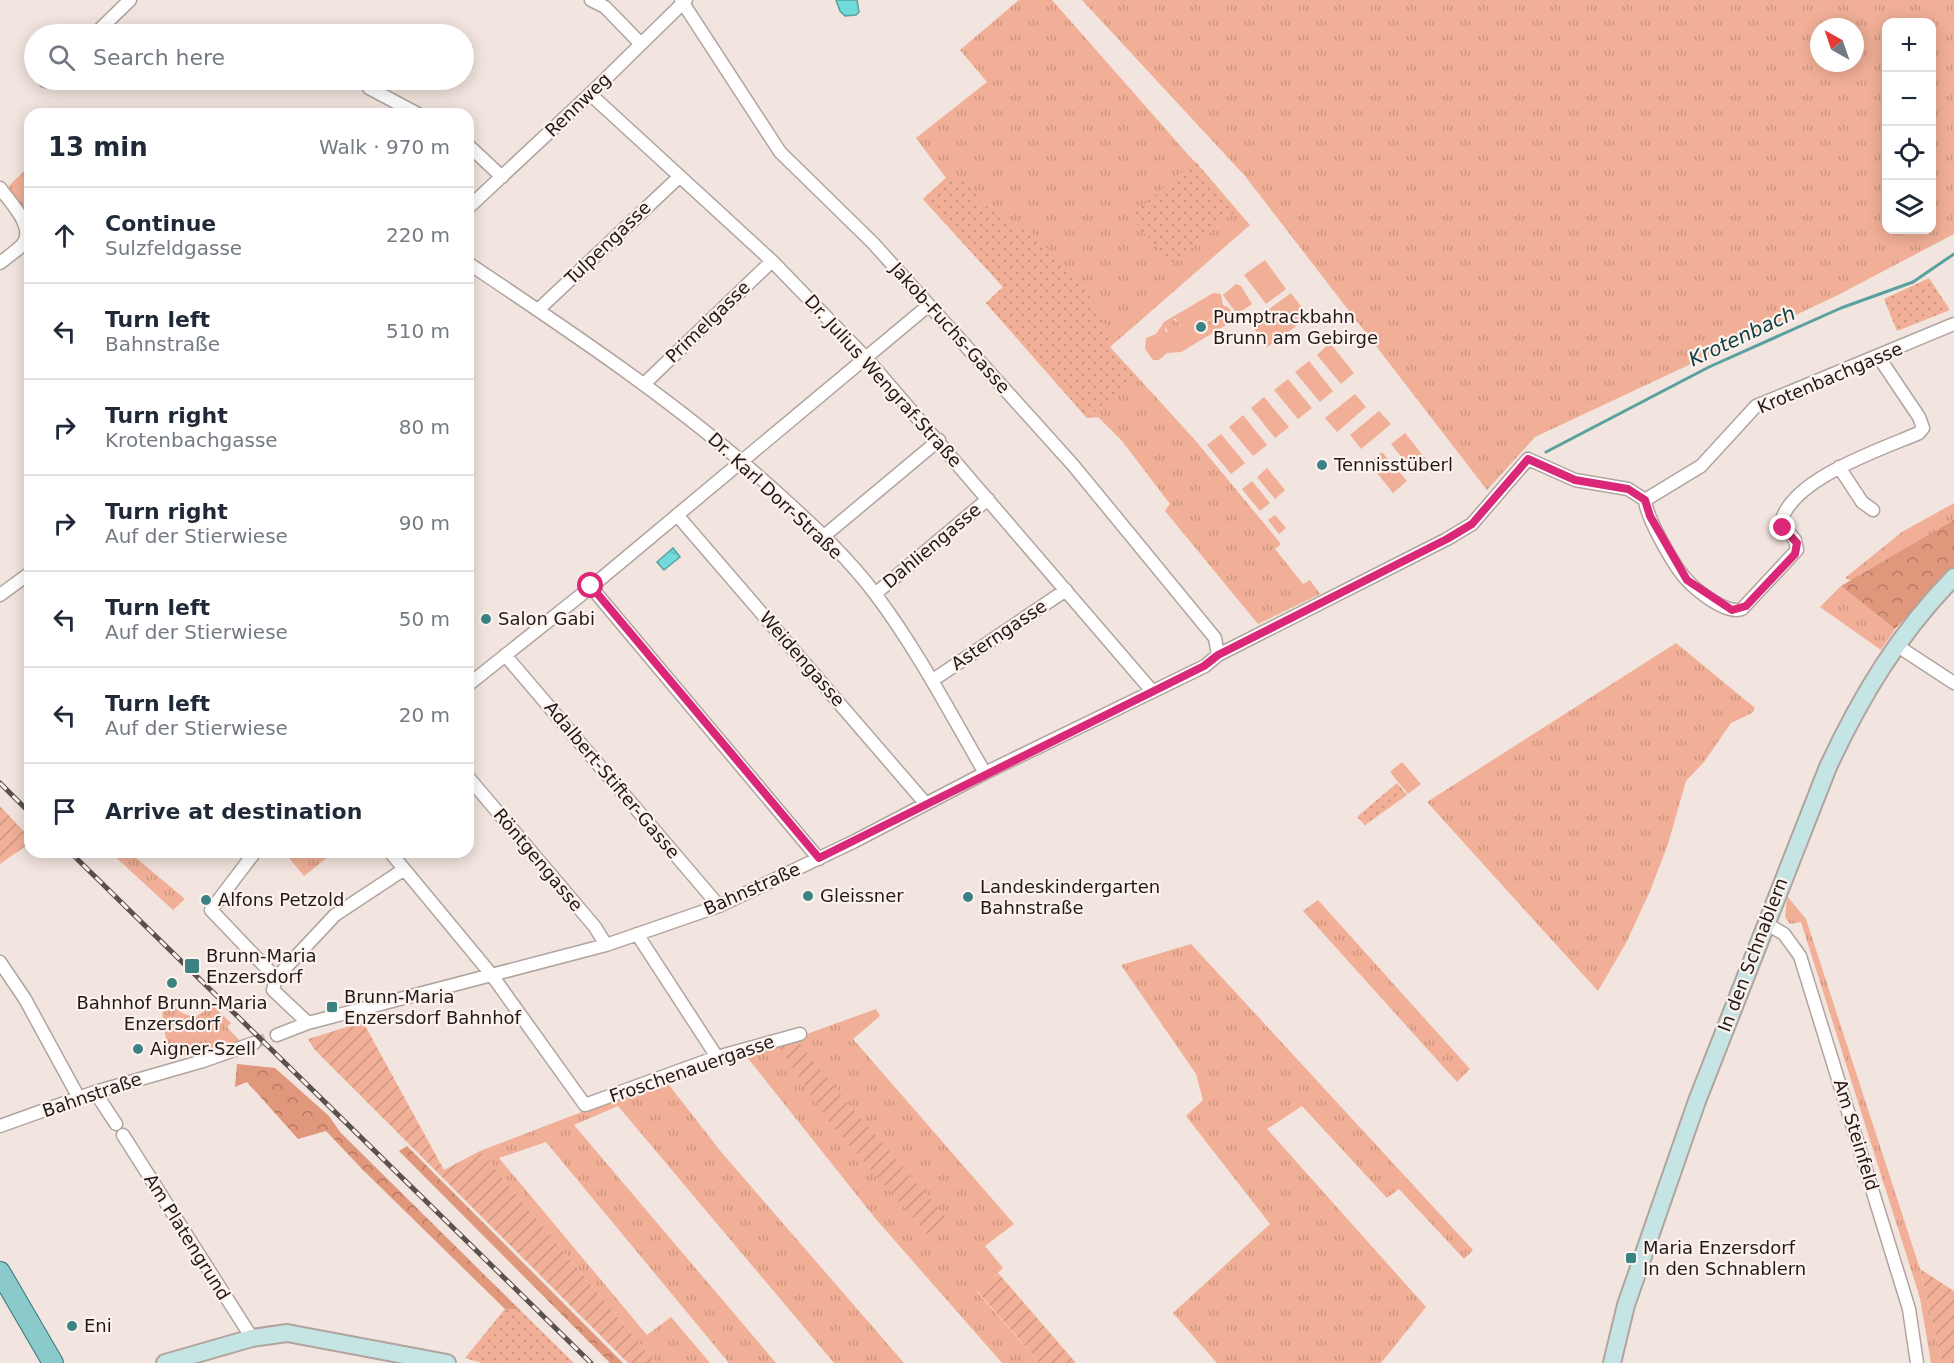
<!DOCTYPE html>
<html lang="en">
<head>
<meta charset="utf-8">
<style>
  :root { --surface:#fff; --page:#f6f6f7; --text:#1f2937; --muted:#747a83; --line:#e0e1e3 }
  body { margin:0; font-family:"DejaVu Sans",sans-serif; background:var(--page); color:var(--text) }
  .controls { position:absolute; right:18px; top:18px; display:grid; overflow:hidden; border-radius:12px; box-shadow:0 3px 15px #0003 }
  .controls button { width:54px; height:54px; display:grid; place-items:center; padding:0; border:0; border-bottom:2px solid var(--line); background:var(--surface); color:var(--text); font:30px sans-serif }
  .compass { position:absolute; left:1810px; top:18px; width:54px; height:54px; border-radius:50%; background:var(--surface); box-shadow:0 3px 15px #0003; rotate:320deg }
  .stop { position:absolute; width:18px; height:18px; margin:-14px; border:4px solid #db2777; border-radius:50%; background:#fff }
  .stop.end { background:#db2777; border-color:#fff; box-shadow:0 2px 6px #0008 }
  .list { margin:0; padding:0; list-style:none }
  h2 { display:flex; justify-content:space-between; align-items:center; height:78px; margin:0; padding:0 24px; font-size:26px }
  h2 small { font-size:20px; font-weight:400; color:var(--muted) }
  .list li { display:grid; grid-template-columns:39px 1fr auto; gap:18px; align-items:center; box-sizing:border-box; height:96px; padding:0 24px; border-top:2px solid var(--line) }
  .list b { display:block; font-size:22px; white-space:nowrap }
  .list p { margin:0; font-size:20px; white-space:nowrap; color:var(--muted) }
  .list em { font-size:20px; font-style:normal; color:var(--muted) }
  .icon { flex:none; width:33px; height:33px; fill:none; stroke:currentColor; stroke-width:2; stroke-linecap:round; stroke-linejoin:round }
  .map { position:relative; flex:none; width:1954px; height:1363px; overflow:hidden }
  .search { position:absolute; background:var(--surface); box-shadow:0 3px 15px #0003; left:24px; top:24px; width:450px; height:66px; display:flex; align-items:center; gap:15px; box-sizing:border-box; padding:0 21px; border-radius:33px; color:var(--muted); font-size:22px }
  .panel { position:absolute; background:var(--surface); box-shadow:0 3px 15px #0003; left:24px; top:108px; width:450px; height:750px; border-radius:18px }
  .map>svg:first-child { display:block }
  .grass { fill:url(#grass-tufts); fill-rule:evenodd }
  .forest { fill:url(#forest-crowns) }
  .park { fill:url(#park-dots) }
  .garden { fill:url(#garden-furrows) }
  .pitch { fill:#f1af97; fill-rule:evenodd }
  .water { fill:url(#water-ripples); stroke:#58a19f; stroke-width:1.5 }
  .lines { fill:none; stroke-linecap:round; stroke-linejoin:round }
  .stream { stroke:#58a19f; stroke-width:3 }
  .street-tunnel { stroke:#c8bcb6; stroke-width:12; stroke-dasharray:12 6; stroke-linecap:butt }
  .street-casing { stroke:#b1a49f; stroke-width:15 }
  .secondary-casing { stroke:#b1a49f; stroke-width:20 }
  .primary-casing { stroke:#337674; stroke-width:22 }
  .street { stroke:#fff; stroke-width:12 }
  .secondary { stroke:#c5e5e4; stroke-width:16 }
  .primary { stroke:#8bcaca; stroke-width:20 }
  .rail-casing { stroke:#59514e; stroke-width:5 }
  .rail { stroke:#fdf2ed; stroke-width:3; stroke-dasharray:9; stroke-linecap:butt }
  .route { stroke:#db2777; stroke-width:8 }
  .poi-dot { fill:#3b8383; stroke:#fdf2ed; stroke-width:2 }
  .labels { text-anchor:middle; stroke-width:4.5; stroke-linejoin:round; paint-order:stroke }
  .street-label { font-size:18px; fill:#1f1a18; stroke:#fdf2ed }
  .poi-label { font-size:18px; fill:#1f1a18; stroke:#fdf2ed; text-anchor:start }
  .water-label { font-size:20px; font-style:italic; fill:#114242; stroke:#fdf2ed }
</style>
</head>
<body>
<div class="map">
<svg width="1954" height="1363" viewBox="0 0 1954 1363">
  <defs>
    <pattern id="grass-tufts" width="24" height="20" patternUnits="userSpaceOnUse" patternTransform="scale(1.5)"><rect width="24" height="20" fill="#f1af97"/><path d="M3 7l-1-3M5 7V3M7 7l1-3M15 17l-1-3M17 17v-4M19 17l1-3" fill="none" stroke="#ce9681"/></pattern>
    <pattern id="forest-crowns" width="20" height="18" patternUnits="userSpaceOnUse" patternTransform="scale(1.5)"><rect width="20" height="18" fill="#e1977b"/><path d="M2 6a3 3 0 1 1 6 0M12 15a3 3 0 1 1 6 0" fill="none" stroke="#b67a64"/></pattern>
    <pattern id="park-dots" width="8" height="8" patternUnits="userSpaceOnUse" patternTransform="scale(1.5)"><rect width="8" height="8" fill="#f1af97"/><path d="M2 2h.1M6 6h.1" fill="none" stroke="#ce9681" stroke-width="1.8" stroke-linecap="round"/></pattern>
    <pattern id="garden-furrows" width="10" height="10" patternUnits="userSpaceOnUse" patternTransform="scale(1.5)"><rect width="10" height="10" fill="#f1af97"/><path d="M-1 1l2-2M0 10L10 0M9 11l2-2" fill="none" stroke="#ce9681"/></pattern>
    <pattern id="water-ripples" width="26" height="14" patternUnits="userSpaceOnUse" patternTransform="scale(1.5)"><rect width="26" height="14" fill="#71dbd9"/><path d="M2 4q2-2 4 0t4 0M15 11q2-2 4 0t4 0" fill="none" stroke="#61bbba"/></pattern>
  </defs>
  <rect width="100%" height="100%" fill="#f2e4de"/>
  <path class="grass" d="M1019 0H1052L1250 225 1110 347 1195 440 1281 544 1275 549 1303 584 1310 580 1320 594 1258 624 1165 511 1170 504 1122 441 1098 417 1087 418 986 303 1003 287 923 199 946 178 916 138 987 82 960 50Z
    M1082 0H1954V234L1836 296 1535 437 1487 490 1245 176ZM1886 22H1932V230H1886ZM1819 27H1855V63H1819Z
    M30 165V218L8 187Z
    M1221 310 1226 312 1210 326 1205 324Z
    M1166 327a7 7 0 1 1 14 0a7 7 0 1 1-14 0Z
    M1954 503V548L1879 593 1845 578 1902 532Z
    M1841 586 1895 629 1881 650 1820 607Z
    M1676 643 1755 708 1752 713 1731 723 1704 762 1686 781 1668 844 1650 891 1626 943 1598 991 1427 802Z
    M110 852H129L185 899 173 910Z
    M284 852H324L328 857 304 876Z
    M1787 896 1806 919 1920 1269 1942 1363H1931L1920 1298 1801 922 1790 924 1785 917Z
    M1318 900 1470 1069 1457 1082 1303 911Z
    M1191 944 1473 1250 1464 1259 1399 1189 1387 1198 1302 1106 1267 1129 1426 1307 1381 1363H1217L1173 1313 1270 1224 1186 1116 1203 1100 1196 1074 1121 965Z
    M213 1006 231 1023 227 1027 240 1041 183 1056C165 1054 164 1028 162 1013L168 1007H174L184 1014 195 1017Z
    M876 1009 880 1016 853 1039 1014 1224 985 1246 1003 1268 977 1292 1040 1363H1002L875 1218 746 1056 669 1085 722 1153 904 1363H834L618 1106 574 1125 776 1363H729L546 1142 499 1158 647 1335 671 1317 710 1363H656L480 1151 720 1059 804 1035Z"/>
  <path class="forest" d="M1954 520V566L1895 629 1841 586Z
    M237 1064 275 1068 329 1116 340 1132 520 1310 505 1309 363 1170 326 1131 298 1139 247 1082 235 1087Z
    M407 1146 623 1363H610L399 1151Z"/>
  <path class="park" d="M1195 161 1237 210 1172 265 1130 216Z
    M967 177 979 200 1004 221 1030 231 1063 264 1094 302 1106 325 1110 349 1136 375 1087 418 986 303 1003 287 923 199 946 178 955 183Z
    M1929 278 1950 310 1897 331 1884 299Z
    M1397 783 1407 795 1365 825 1357 817Z
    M505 1309 520 1310 574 1363H482L465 1358Z"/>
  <path class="garden" d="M0 806 30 838V843L0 864Z
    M363 1022 444 1170 480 1151 656 1363H628L314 1049 308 1039Z
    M797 1040 845 1100 947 1218 928 1235 827 1119 779 1047Z
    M1920 1269 1954 1291V1363H1942Z
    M998 1273 1076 1363H1040L977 1291Z"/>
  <path class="pitch" d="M1265 260 1286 289 1266 304 1244 275Z
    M1236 284 1241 286 1252 304 1237 314 1223 295Z
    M1213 293 1221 294 1223 305 1229 308 1236 319 1181 352 1167 353 1159 360H1153L1145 349 1146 338 1156 334 1164 322ZM1221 310 1226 312 1214 323 1207 326 1205 323ZM1175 318 1180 325 1177 333 1166 332 1165 328Z
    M1291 293 1309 317 1267 347 1250 323Z
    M1330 343 1354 373 1341 384 1317 355Z
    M1309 361 1333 391 1320 402 1295 372Z
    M1288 379 1312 408 1298 419 1274 390Z
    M1355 394 1366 407 1337 432 1325 418Z
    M1264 397 1289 427 1275 438 1251 408Z
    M1379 411 1391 424 1361 449 1350 435Z
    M1243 415 1267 445 1253 456 1229 427Z
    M1405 433 1429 463 1415 474 1391 444Z
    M1221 434 1245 463 1231 474 1207 445Z
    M1382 452 1407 481 1393 493 1369 463Z
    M1267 468 1285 490 1275 499 1257 477Z
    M1252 481 1270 503 1260 511 1242 489Z
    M1275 515 1286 528 1279 534 1268 520Z
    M1402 762 1421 784 1408 794 1390 772Z"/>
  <path class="water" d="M836 0H857L859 12 856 15 845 16 840 11Z
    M673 548 680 557 664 570 657 562Z"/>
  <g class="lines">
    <path class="stream" d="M1546 452 1709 367 1841 308 1913 282 1954 254"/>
    <path class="street-tunnel" d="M254 1043 277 1035"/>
    <defs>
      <path id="street" d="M591 0 605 7 640 43
        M681 0 780 152 873 243 1073 465 1215 638 1218 655
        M95 34 130 0
        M45 81 47 80
        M369 88 418 114
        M590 94 772 261 866 358 1152 691
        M468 145 502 177
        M0 188C9 201 36 227 23 244 17 251 7 257 0 263
        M468 208 590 94 686 0
        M468 263C577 336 688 410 785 500 817 529 850 560 876 595 918 651 950 713 985 773
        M538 310 679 177
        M644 384 772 261
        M1839 467 1862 502 1873 510
        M1645 500C1646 517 1674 566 1686 579 1696 590 1726 615 1742 609L1797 550 1795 540 1781 523C1790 479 1882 449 1919 433L1923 428 1919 417 1878 356
        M1645 500 1701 466 1756 406 1954 324
        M677 515 926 804
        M824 536 939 440
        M591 587 819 859
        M875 594 988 499
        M0 595 30 573
        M1896 645 1954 683
        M505 655 719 906
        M933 680 1066 590
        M468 685 591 587 929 305
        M468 777 595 927 606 945
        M255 852 211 910 276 978
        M390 852 491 974 585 1105 717 1057 800 1034
        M1765 923 1784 934 1800 956 1909 1309 1917 1363
        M637 934 717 1057
        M0 962 25 999 79 1098
        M276 978 335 915 403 870
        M276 978 273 990 308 1023
        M277 1035 308 1023 606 945 719 906 855 841 985 773 1205 666 1218 655 1447 539 1472 524 1528 459 1575 480 1628 489 1645 500
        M95 1092 116 1124
        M0 1126 95 1092 203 1061 254 1043
        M123 1135 252 1338"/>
      <path id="secondary" d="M165 1363 252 1338 287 1333 447 1363
        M1612 1363 1626 1305 1697 1101 1828 767C1861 696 1899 633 1954 577"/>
      <path id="primary" d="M0 1272 53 1363"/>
    </defs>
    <use href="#street" class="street-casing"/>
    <use href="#secondary" class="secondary-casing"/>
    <use href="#primary" class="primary-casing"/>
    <use href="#street" class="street"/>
    <use href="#secondary" class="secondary"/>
    <use href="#primary" class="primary"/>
    <defs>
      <path id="rail" d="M0 783 30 813
        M70 852 591 1363"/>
    </defs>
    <use href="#rail" class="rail-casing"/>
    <use href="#rail" class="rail"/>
  </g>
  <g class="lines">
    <path class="route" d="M591 586 819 858 1204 666 1218 655 1447 539 1472 524 1528 459 1575 480 1628 489 1645 500 1650 516 1687 580 1732 610 1746 606 1795 554 1797 543 1783 528"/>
  </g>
  <g class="poi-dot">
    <circle cx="1201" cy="327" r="6"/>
    <circle cx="1322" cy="465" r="6"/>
    <circle cx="486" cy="619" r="6"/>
    <circle cx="808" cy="896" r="6"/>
    <circle cx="968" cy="897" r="6"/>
    <circle cx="206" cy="900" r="6"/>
    <rect x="184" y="958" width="16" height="16" rx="3"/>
    <circle cx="172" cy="983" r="6"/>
    <rect x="326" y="1001" width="12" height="12" rx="3"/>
    <circle cx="138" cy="1049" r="6"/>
    <rect x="1625" y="1252" width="12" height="12" rx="3"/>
    <circle cx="72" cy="1326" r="6"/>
  </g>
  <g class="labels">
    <g class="street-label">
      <text transform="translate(578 105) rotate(-44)" y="6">Rennweg</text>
      <text transform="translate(608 243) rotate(-44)" y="6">Tulpengasse</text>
      <text transform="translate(708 322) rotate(-44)" y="6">Primelgasse</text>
      <text transform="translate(950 328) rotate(48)" y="6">Jakob-Fuchs-Gasse</text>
      <text transform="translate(1830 378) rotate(-23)" y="6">Krotenbachgasse</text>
      <text transform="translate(883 381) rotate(48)" y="6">Dr. Julius Wengraf-Straße</text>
      <text transform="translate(775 496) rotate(43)" y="6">Dr. Karl Dorr-Straße</text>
      <text transform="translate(932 546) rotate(-40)" y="6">Dahliengasse</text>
      <text transform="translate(999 635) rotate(-34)" y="6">Asterngasse</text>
      <text transform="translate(802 659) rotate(49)" y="6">Weidengasse</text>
      <text transform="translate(612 780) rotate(50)" y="6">Adalbert-Stifter-Gasse</text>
      <text transform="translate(538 860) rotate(50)" y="6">Röntgengasse</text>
      <text transform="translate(752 889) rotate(-24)" y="6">Bahnstraße</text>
      <text transform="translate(1753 955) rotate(-69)" y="6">In den Schnablern</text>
      <text transform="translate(692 1069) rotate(-19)" y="6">Froschenauergasse</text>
      <text transform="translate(92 1095) rotate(-19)" y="6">Bahnstraße</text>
      <text transform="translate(1856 1135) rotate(73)" y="6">Am Steinfeld</text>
      <text transform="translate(187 1237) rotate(58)" y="6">Am Platengrund</text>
    </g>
    <g class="poi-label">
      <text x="1213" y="323">Pumptrackbahn<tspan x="1213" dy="21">Brunn am Gebirge</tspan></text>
      <text x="1334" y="471">Tennisstüberl</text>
      <text x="498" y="625">Salon Gabi</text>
      <text x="980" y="893">Landeskindergarten<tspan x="980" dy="21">Bahnstraße</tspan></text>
      <text x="820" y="902">Gleissner</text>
      <text x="218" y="906">Alfons Petzold</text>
      <text x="206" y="962">Brunn-Maria<tspan x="206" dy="21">Enzersdorf</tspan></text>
      <text x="344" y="1003">Brunn-Maria<tspan x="344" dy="21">Enzersdorf Bahnhof</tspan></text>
      <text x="172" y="1009" text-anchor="middle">Bahnhof Brunn-Maria<tspan x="172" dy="21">Enzersdorf</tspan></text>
      <text x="150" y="1055">Aigner-Szell</text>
      <text x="1643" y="1254">Maria Enzersdorf<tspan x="1643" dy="21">In den Schnablern</tspan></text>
      <text x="84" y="1332">Eni</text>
    </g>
    <g class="water-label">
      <text transform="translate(1742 336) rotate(-25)" y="7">Krotenbach</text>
    </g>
  </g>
</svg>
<div class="controls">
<button>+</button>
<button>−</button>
<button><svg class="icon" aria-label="locate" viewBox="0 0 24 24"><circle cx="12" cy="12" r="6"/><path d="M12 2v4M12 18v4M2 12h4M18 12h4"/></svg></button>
<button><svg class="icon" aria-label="layers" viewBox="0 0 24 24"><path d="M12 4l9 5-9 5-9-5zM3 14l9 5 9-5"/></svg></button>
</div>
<svg class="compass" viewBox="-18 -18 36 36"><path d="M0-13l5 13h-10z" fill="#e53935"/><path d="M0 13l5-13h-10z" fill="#747a83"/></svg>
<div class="stop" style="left:591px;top:586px"></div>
<div class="stop end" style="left:1783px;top:528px"></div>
<div class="search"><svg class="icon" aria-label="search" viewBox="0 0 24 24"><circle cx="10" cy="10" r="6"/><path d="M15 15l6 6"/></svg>Search here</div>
<section class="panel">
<h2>13 min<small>Walk · 970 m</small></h2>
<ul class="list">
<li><svg class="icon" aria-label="ahead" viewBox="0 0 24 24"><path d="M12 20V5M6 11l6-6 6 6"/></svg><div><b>Continue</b><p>Sulzfeldgasse</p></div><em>220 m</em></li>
<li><svg class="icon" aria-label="left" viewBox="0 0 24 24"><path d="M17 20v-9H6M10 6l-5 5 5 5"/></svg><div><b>Turn left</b><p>Bahnstraße</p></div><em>510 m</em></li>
<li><svg class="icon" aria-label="right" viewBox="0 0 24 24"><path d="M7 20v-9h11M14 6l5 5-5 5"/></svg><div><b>Turn right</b><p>Krotenbachgasse</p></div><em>80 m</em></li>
<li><svg class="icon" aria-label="right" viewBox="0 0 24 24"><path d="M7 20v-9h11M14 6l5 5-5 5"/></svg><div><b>Turn right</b><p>Auf der Stierwiese</p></div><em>90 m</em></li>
<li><svg class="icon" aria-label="left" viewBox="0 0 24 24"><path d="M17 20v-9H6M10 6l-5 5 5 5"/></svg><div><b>Turn left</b><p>Auf der Stierwiese</p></div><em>50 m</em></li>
<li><svg class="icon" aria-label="left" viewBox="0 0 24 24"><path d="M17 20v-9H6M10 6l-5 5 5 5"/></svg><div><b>Turn left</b><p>Auf der Stierwiese</p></div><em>20 m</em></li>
<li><svg class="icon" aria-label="arrive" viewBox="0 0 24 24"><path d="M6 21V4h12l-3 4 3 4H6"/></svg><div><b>Arrive at destination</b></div></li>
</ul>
</section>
</div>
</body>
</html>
